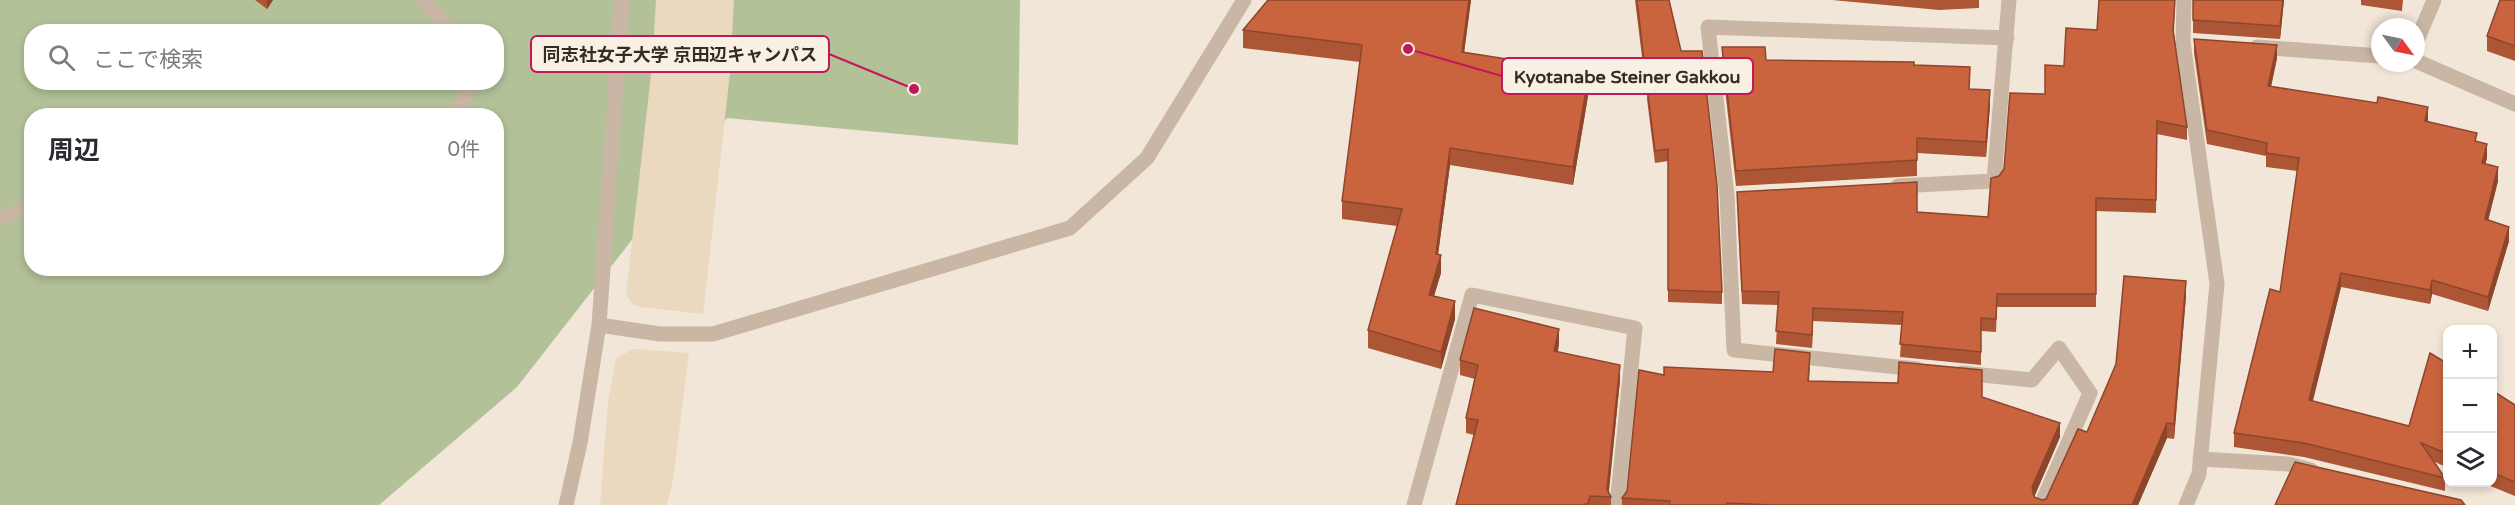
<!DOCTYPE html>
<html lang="ja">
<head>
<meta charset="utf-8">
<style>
  :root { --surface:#fff; --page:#f7f7f7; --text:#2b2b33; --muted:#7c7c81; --line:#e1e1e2 }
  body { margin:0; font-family:"Varela Round","Noto Sans JP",sans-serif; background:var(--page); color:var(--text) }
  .controls { position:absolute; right:18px; bottom:18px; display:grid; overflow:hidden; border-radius:12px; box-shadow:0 3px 9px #0003 }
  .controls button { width:54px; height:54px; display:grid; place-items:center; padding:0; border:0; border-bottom:2px solid var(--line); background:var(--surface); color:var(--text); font:30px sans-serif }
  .compass { position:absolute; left:2371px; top:18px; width:54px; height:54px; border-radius:50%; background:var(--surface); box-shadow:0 3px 9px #0003; rotate:123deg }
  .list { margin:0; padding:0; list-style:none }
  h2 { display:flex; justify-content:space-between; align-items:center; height:78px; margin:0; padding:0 24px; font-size:26px }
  h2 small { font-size:20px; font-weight:400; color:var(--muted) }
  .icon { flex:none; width:33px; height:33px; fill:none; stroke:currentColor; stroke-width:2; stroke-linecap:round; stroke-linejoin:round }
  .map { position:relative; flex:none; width:2515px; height:505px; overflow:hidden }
  .search { position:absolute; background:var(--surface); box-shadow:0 3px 9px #0003; left:24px; top:24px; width:480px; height:66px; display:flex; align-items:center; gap:15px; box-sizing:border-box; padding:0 21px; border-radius:24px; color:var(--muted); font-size:22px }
  .panel { position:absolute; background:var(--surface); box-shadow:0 3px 9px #0003; left:24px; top:108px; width:480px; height:168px; border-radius:24px }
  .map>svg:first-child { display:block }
  .green { fill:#b2c198; fill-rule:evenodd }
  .plaza { fill:#ead8bf }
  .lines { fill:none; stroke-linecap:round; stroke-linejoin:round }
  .minor { stroke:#cab6a4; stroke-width:15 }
  .wall { fill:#ad5636 }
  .shaded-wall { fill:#8d462c }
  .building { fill:#c9643f; stroke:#8d462c; stroke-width:1.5 }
  .leader { fill:none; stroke:#c2185b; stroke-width:2 }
  .callout-dot { fill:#c2185b; stroke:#f9f0e4; stroke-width:2 }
  .callout { fill:#f9f0e4; stroke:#c2185b; stroke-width:2 }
  .callout-label { font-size:18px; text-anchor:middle; font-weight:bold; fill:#352b26 }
</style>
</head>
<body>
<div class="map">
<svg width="2515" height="505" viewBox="0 0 2515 505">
  <rect width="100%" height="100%" fill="#f2e6d8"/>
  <path class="green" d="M0 0H1020L1018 145 727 118 517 387 379 505H0ZM32 32H496V82H32ZM32 116H496V268H32Z"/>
  <path class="plaza" d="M656 0H734L730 73 703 314 641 307 633 305 626 294 652 66Z
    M633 349 689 353 673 480 667 505H600L608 401 616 359Z"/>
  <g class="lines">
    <path class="minor" d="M423 0 452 32
      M2184 0 2183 42 2217 284 2199 474 2186 505
      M2416 43 2434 0
      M2257 47 2380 56
      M2416 61 2515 104
      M451 116 471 88 470 82
      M1898 186 1994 181 2009 0
      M0 219 32 205
      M599 325 660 334H713L1070 228 1147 158 1244 0
      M1917 369 1734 350 1727 196 1708 27 2007 38
      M1962 373 2032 380 2059 348 2090 393 2041 505
      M2200 459 2288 464 2311 470
      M566 505 580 443 599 325 622 0
      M1414 505 1472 295 1635 328 1617 505"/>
  </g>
  <path class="wall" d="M255 0H273L267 9Z
    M1268 0H1471L1464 52 1589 90 1573 185 1450 165 1438 254 1441 273 1434 296 1455 319 1441 369 1368 348V330L1397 226 1342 219V201L1360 62 1243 48V30Z
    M1635 0H1669L1722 292V304L1668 302V161L1655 163 1647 99 1648 87 1644 73Z
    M1832 0H1979V8L1939 10Z
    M2099 0H2175L2174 33 2187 127V140L2157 134 2156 213 2096 211V307H1997L1996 332 1981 331V365L1900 357 1902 325 1813 321 1812 348 1776 344 1778 305 1742 304 1737 192 1917 212 1988 217 1999 176 2045 94 2064 66 2097 30Z
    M2193 0H2284L2280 39 2193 33Z
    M2361 0H2403L2402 11 2361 5Z
    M2515 0V61L2487 51V36Z
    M2194 39 2277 58 2271 87 2428 121 2477 141 2487 158 2485 164 2498 181 2488 220 2509 241 2488 311 2432 294 2430 304 2341 287 2313 401 2409 426 2448 364V468L2435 462 2445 478V491L2304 457 2234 447V433L2280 292 2297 171 2266 167V156L2207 144 2194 53Z
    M1722 47 1766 60 1914 65 1969 89 1990 105 1986 157 1917 153V176L1736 186 1722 63Z
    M2186 296 2174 439 2167 438 2138 505H1622V498L1627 491 1773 372 1810 367 1809 381 1982 397 2060 437 2034 497 2042 500 2046 499 2087 432Z
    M1559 344 1558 352 1620 380 1609 492 1611 497V505H1456L1474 435 1466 433V418L1475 379 1460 375V360Z
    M2493 391 2515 405V496L2483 483H2493Z"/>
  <path class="shaded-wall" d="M267 0H273L267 9Z
    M1469 0H1471L1462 69V52Z
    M2283 0H2284L2280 39V26Z
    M2277 45V58L2268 100V86Z
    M1589 72V90L1573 185V167Z
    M1990 90V105L1986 157V142Z
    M2428 107V121H2425Z
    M2487 144V158L2482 177V163Z
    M1450 148V165L1436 270 1441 255V273L1429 312V295L1436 254Z
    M2498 167V181L2485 233V219Z
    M2509 227V241L2488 311V297Z
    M2341 273V287L2309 414V400Z
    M2432 280V294L2430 304V290Z
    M2186 281V296L2174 439V424Z
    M1455 301V319L1441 369V352Z
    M1813 308V321L1812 348V335Z
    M1559 329V344L1554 366V351Z
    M1620 365V380L1608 497 1607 489Z
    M2060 423V437L2032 502V487Z
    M2167 423V438L2138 505H2132Z"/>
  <path class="building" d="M1268 0H1469L1462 52 1589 72 1573 167 1450 148 1436 254 1441 255 1429 295 1455 301 1441 352 1368 330 1402 209 1342 201 1362 45 1243 30Z
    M1637 0H1669L1681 51H1702L1717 185 1722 292 1668 290V149L1655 151 1647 87H1651L1644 61Z
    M2099 0H2175L2173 30 2187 127 2157 121 2156 200 2096 198V294H1997L1996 319 1981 318V352L1900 344 1903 312 1813 308 1812 335 1776 331 1779 292 1742 291 1737 192 1917 182V212L1988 217 1991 178 1999 176 2004 169 2010 93 2045 94V65L2064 66 2066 28 2097 30Z
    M2193 0H2283L2280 26 2193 20Z
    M2500 0H2515V46L2487 36Z
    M2194 39 2277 45 2268 86 2377 103 2378 97 2428 107 2425 121 2477 133 2475 141 2487 144 2482 163 2498 167 2485 219 2509 227 2488 297 2432 280 2430 290 2341 273 2309 400 2409 426 2430 353 2448 364V454L2421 443 2445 478 2304 443 2234 433 2270 289 2280 292 2299 158 2266 153 2267 143 2207 130Z
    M1722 47H1765L1766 60 1914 62V65L1970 67 1969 89 1990 90 1986 142 1917 138V160L1736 171Z
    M2124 276 2186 281 2174 424 2167 423 2132 505H1772L1727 503V505H1669L1670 501 1622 498 1627 491 1639 370 1664 375V367L1773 372 1775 349 1810 353 1808 381 1898 383 1899 362 1982 370V397L2060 423 2032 487 2034 497 2042 500 2046 499 2078 429 2087 432 2116 364Z
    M1474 308 1559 329 1554 351 1620 365 1607 489 1611 497 1590 496 1588 504H1585L1584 505H1456L1478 420 1466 418 1478 365 1460 360Z
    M2493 391 2515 405V482L2493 473Z
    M2295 462 2461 500 2465 505H2275Z"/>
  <path class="leader" d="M914 89L829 54M1408 49L1502 76"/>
  <g class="callout-dot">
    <circle cx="914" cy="89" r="6"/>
    <circle cx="1408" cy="49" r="6"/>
  </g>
  <g class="callout">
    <rect x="531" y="36" width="298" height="36" rx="6"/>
    <rect x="1502" y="58" width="251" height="36" rx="6"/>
  </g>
  <g class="callout-label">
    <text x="680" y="61">同志社女子大学 京田辺キャンパス</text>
    <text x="1627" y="83">Kyotanabe Steiner Gakkou</text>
  </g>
</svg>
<div class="controls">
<button>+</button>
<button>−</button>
<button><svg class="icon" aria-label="layers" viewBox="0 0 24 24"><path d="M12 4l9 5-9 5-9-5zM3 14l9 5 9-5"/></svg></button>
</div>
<svg class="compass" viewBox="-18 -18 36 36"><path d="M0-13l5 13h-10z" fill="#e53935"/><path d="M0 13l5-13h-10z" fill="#7c7c81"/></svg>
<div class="search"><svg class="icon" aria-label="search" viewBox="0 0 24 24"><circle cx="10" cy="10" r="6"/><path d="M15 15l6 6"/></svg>ここで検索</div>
<section class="panel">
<h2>周辺<small>0件</small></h2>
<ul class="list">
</ul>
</section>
</div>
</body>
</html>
